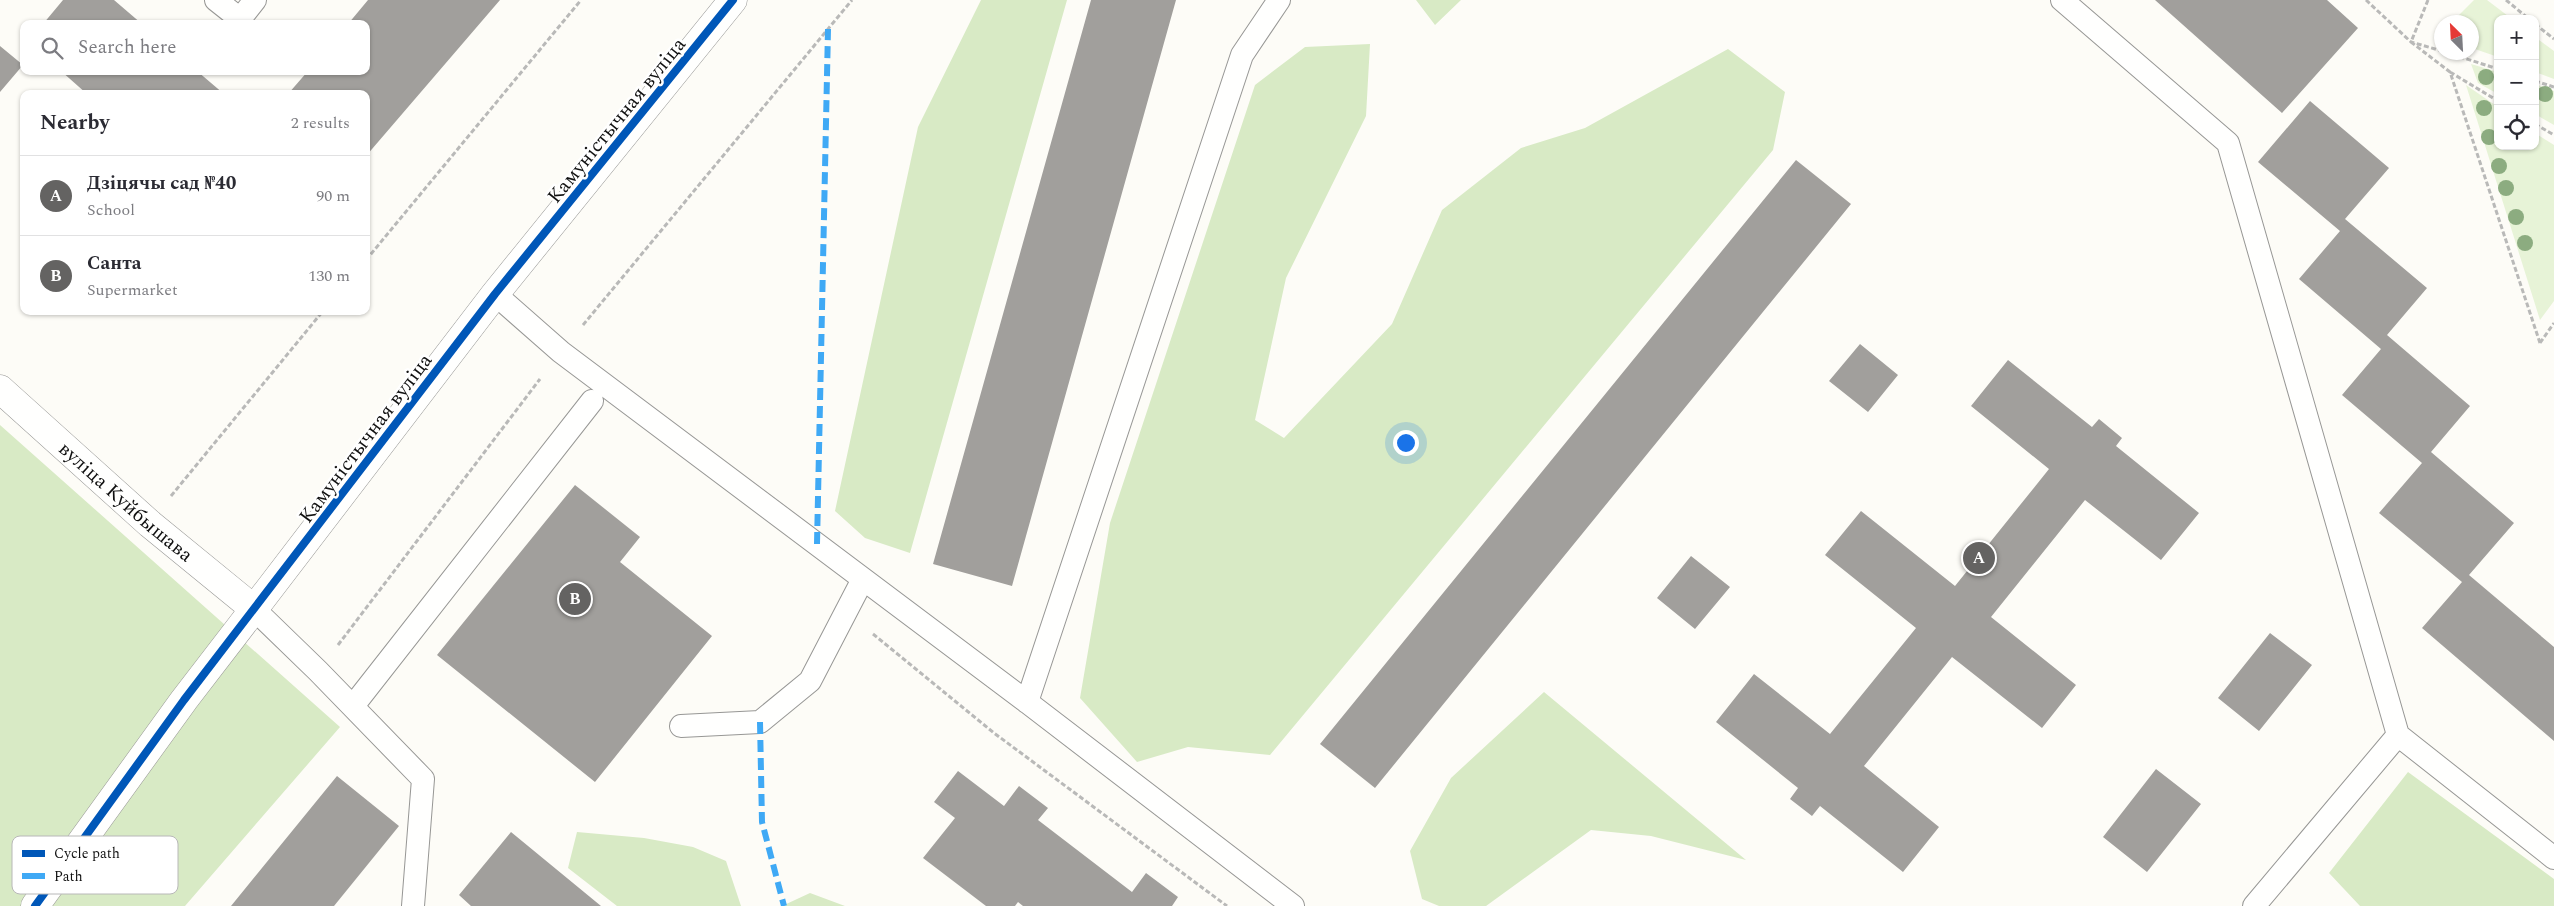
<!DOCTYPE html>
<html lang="en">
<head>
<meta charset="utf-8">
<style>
  :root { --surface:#fff; --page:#f7f7f7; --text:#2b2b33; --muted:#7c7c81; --line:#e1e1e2; --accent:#646362 }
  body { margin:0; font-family:Spectral,serif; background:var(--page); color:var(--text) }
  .controls { position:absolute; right:15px; top:15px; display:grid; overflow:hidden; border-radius:10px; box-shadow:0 1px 4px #0004 }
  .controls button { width:45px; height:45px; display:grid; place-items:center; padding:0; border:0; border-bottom:1px solid var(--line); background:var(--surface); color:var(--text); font:25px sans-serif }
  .compass { position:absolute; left:2434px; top:15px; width:45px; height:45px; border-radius:50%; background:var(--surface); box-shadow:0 1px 4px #0004; rotate:336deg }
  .you { position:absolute; left:1405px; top:442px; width:18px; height:18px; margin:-12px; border:4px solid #fff; border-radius:50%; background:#1a73e8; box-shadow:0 0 0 8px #1a73e833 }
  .badge { display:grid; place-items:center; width:32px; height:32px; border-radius:50%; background:var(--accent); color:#fff; font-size:16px; font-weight:700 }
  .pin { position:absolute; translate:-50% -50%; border:2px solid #fff; box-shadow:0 1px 5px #0006 }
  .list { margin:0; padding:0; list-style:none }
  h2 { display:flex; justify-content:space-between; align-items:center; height:65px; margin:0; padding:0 20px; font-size:21px }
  h2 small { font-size:16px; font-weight:400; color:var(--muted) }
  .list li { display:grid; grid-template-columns:32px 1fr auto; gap:15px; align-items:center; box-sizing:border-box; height:80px; padding:0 20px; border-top:1px solid var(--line) }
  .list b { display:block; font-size:19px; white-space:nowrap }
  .list p { margin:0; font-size:16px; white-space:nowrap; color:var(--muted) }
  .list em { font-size:16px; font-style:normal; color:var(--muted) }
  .icon { flex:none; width:28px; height:28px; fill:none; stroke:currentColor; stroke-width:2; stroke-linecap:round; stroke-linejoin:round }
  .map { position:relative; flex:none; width:2554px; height:906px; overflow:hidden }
  .search { position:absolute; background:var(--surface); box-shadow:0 1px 4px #0004; left:20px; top:20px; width:350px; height:55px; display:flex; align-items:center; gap:12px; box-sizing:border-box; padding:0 18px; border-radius:10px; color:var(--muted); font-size:19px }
  .panel { position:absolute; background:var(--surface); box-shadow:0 1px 4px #0004; left:20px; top:90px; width:350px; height:225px; border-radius:10px }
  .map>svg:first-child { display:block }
  .green { fill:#e7f3d7 }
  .forest { fill:#d8eac5 }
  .building { fill:#a19f9c }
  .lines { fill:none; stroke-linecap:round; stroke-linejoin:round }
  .service-casing { stroke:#979795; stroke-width:24 }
  .minor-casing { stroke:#979795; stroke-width:29 }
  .tertiary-casing { stroke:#979795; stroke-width:29 }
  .path { stroke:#b9b9b8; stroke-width:3; stroke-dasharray:5 2.5; stroke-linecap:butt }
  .service { stroke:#fffffe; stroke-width:22 }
  .minor { stroke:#fffffe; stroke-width:28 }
  .tertiary { stroke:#fffffe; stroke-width:28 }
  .quiet { stroke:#3fa9f5; stroke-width:6; stroke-dasharray:12 6; stroke-linecap:butt }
  .cycleway-casing { stroke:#fff; stroke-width:11 }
  .cycleway { stroke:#0057b8; stroke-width:8 }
  .tree { fill:#8cac80 }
  .labels { text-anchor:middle; stroke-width:5; stroke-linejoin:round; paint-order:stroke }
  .street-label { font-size:20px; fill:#111; stroke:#fff }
  .key { fill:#fff; stroke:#b8b8b8; stroke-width:1 }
  .key-label { font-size:14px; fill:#111 }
</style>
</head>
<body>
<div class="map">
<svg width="2554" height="906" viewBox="0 0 2554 906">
  <rect width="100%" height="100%" fill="#fdfcf7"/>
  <path class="green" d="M2474 0H2487L2512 19H2498V57L2472 48V22H2452Z
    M2535 37 2554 51V79L2535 72Z
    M2471 64 2498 72V94L2478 83Z
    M2535 84 2554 91V125L2535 114Z
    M2466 85 2498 107V146H2535V133L2554 145V301L2540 320Z"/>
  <path class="forest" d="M981 0H1067L910 553 865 538 835 511 918 127Z
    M1416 0H1461L1435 25Z
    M1370 44 1366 116 1286 278 1255 420 1284 438 1392 324 1442 210 1521 148 1585 128 1728 49 1785 92 1773 150 1270 755 1188 747 1137 762 1080 698 1110 523 1255 85 1305 47Z
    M0 425 340 727 185 906H0Z
    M1544 692 1746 860 1651 836 1591 830 1486 906H1439L1422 899 1410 851 1451 778Z
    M2408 772 2554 879V906H2360L2329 873Z
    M577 832 644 838 693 847 726 861 741 906H617L568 868Z
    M810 893 845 906H782Z"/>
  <path class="building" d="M63 0H114L142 24H43Z
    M368 0H500L366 156V94H288L308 71H366V24H348Z
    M1091 0H1176L1012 586 933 564Z
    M2155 0H2327L2358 28 2282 113Z
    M0 46 23 65 0 92Z
    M61 71H197L224 94H87Z
    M2310 101 2389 168 2345 219 2427 288 2387 335 2470 406 2431 452 2514 523 2469 575 2554 647V741L2422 628 2462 582 2379 513 2422 463 2342 395 2381 349 2299 279 2340 231 2258 162Z
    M1796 160 1851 204 1375 788 1320 744Z
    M1860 344 1898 375 1868 412 1829 381Z
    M2008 360 2092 427 2099 419 2122 438 2116 446 2199 513 2161 560 2085 500 1991 617 2076 685 2042 728 1952 657 1864 766 1939 827 1903 872 1820 806 1812 816 1790 799 1798 788 1716 722 1754 674 1830 734 1916 628 1825 555 1861 511 1955 586 2049 469 1971 406Z
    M575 485 640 537 620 562 712 636 595 782 437 655Z
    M1691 556 1730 587 1695 629 1657 598Z
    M2270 633 2312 665 2259 731 2218 698Z
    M2156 769 2201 804 2147 872 2103 837Z
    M958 771 1004 806 1019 786 1048 808 1038 820 1132 892 1146 873 1178 897 1172 906H1023L1018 902 1015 906H986L923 858 955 818 934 802Z
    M337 776 399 826 334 906H231Z
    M511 832 601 906H471L459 895Z"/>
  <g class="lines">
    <defs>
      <path id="service" d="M216 0 240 19 255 0
        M2062 0 2228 143 2398 735 2554 858
        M495 294 561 352 1027 702 1293 906
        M254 609 318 671 423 779 413 906
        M1027 702 1242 55 1279 0
        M353 706 592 401
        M681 726 760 722 810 681 863 579
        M2254 906 2398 735"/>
      <path id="minor" d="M35 906 184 700 254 609"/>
      <g id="tertiary">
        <path id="s1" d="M0 389 150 524 254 609 495 294 733 0"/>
      </g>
    </defs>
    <use href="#service" class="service-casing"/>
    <use href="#minor" class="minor-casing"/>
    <use href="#tertiary" class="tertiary-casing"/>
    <path class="path" d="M2366 0 2411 42 2442 51
      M2428 0 2411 42 2450 72 2540 343
      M2506 0 2529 19
      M2535 24 2554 39
      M2445 52 2498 69
      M2450 72 2498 101
      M2535 81 2554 87
      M2535 124 2554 135
      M366 260 581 0
      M583 325 852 0
      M2540 343 2554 323
      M171 496 323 311
      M873 634 994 733 1227 906
      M338 645 540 379"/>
    <use href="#service" class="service"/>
    <use href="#minor" class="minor"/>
    <use href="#tertiary" class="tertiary"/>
    <path class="quiet" d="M817 544 828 29
      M760 722 762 822 784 906"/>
    <defs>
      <path id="cycleway" d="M35 906 184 700 495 294 733 0"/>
    </defs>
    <use href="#cycleway" class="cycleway-casing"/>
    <use href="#cycleway" class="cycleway"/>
  </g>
  <g class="tree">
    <circle cx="2486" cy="77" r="8"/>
    <circle cx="2545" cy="94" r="8"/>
    <circle cx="2484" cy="108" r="8"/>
    <circle cx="2489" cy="137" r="8"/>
    <circle cx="2499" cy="166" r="8"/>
    <circle cx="2506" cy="188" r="8"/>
    <circle cx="2516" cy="217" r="8"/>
    <circle cx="2525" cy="243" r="8"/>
  </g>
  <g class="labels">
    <g class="street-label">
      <text transform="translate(616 120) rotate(-51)" y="7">Камуністычная вуліца</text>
      <text transform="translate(365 438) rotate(-53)" y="7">Камуністычная вуліца</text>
      <text dy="7" stroke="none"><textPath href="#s1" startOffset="169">вуліца Куйбышава</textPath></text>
    </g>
  </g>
  <rect x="12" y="836" width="166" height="58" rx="8" class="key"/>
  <rect x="22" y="850" width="23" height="7" fill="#0057b8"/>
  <rect x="22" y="873" width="23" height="6" fill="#3fa9f5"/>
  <g class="key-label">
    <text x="54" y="858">Cycle path</text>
    <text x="54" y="881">Path</text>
  </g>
</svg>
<div class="controls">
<button>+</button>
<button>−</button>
<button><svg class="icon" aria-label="locate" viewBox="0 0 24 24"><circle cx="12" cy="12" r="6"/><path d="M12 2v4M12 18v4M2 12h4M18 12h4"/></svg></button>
</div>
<svg class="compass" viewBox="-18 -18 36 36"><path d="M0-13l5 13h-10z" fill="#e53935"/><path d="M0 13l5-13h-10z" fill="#7c7c81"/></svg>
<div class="you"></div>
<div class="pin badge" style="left:1979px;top:558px">A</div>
<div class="pin badge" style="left:575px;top:599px">B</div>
<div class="search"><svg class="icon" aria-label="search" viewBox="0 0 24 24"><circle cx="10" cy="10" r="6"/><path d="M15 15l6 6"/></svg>Search here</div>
<section class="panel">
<h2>Nearby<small>2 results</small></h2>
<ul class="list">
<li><span class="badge">A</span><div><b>Дзіцячы сад №40</b><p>School</p></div><em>90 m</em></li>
<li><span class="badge">B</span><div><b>Санта</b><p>Supermarket</p></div><em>130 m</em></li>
</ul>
</section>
</div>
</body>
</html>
